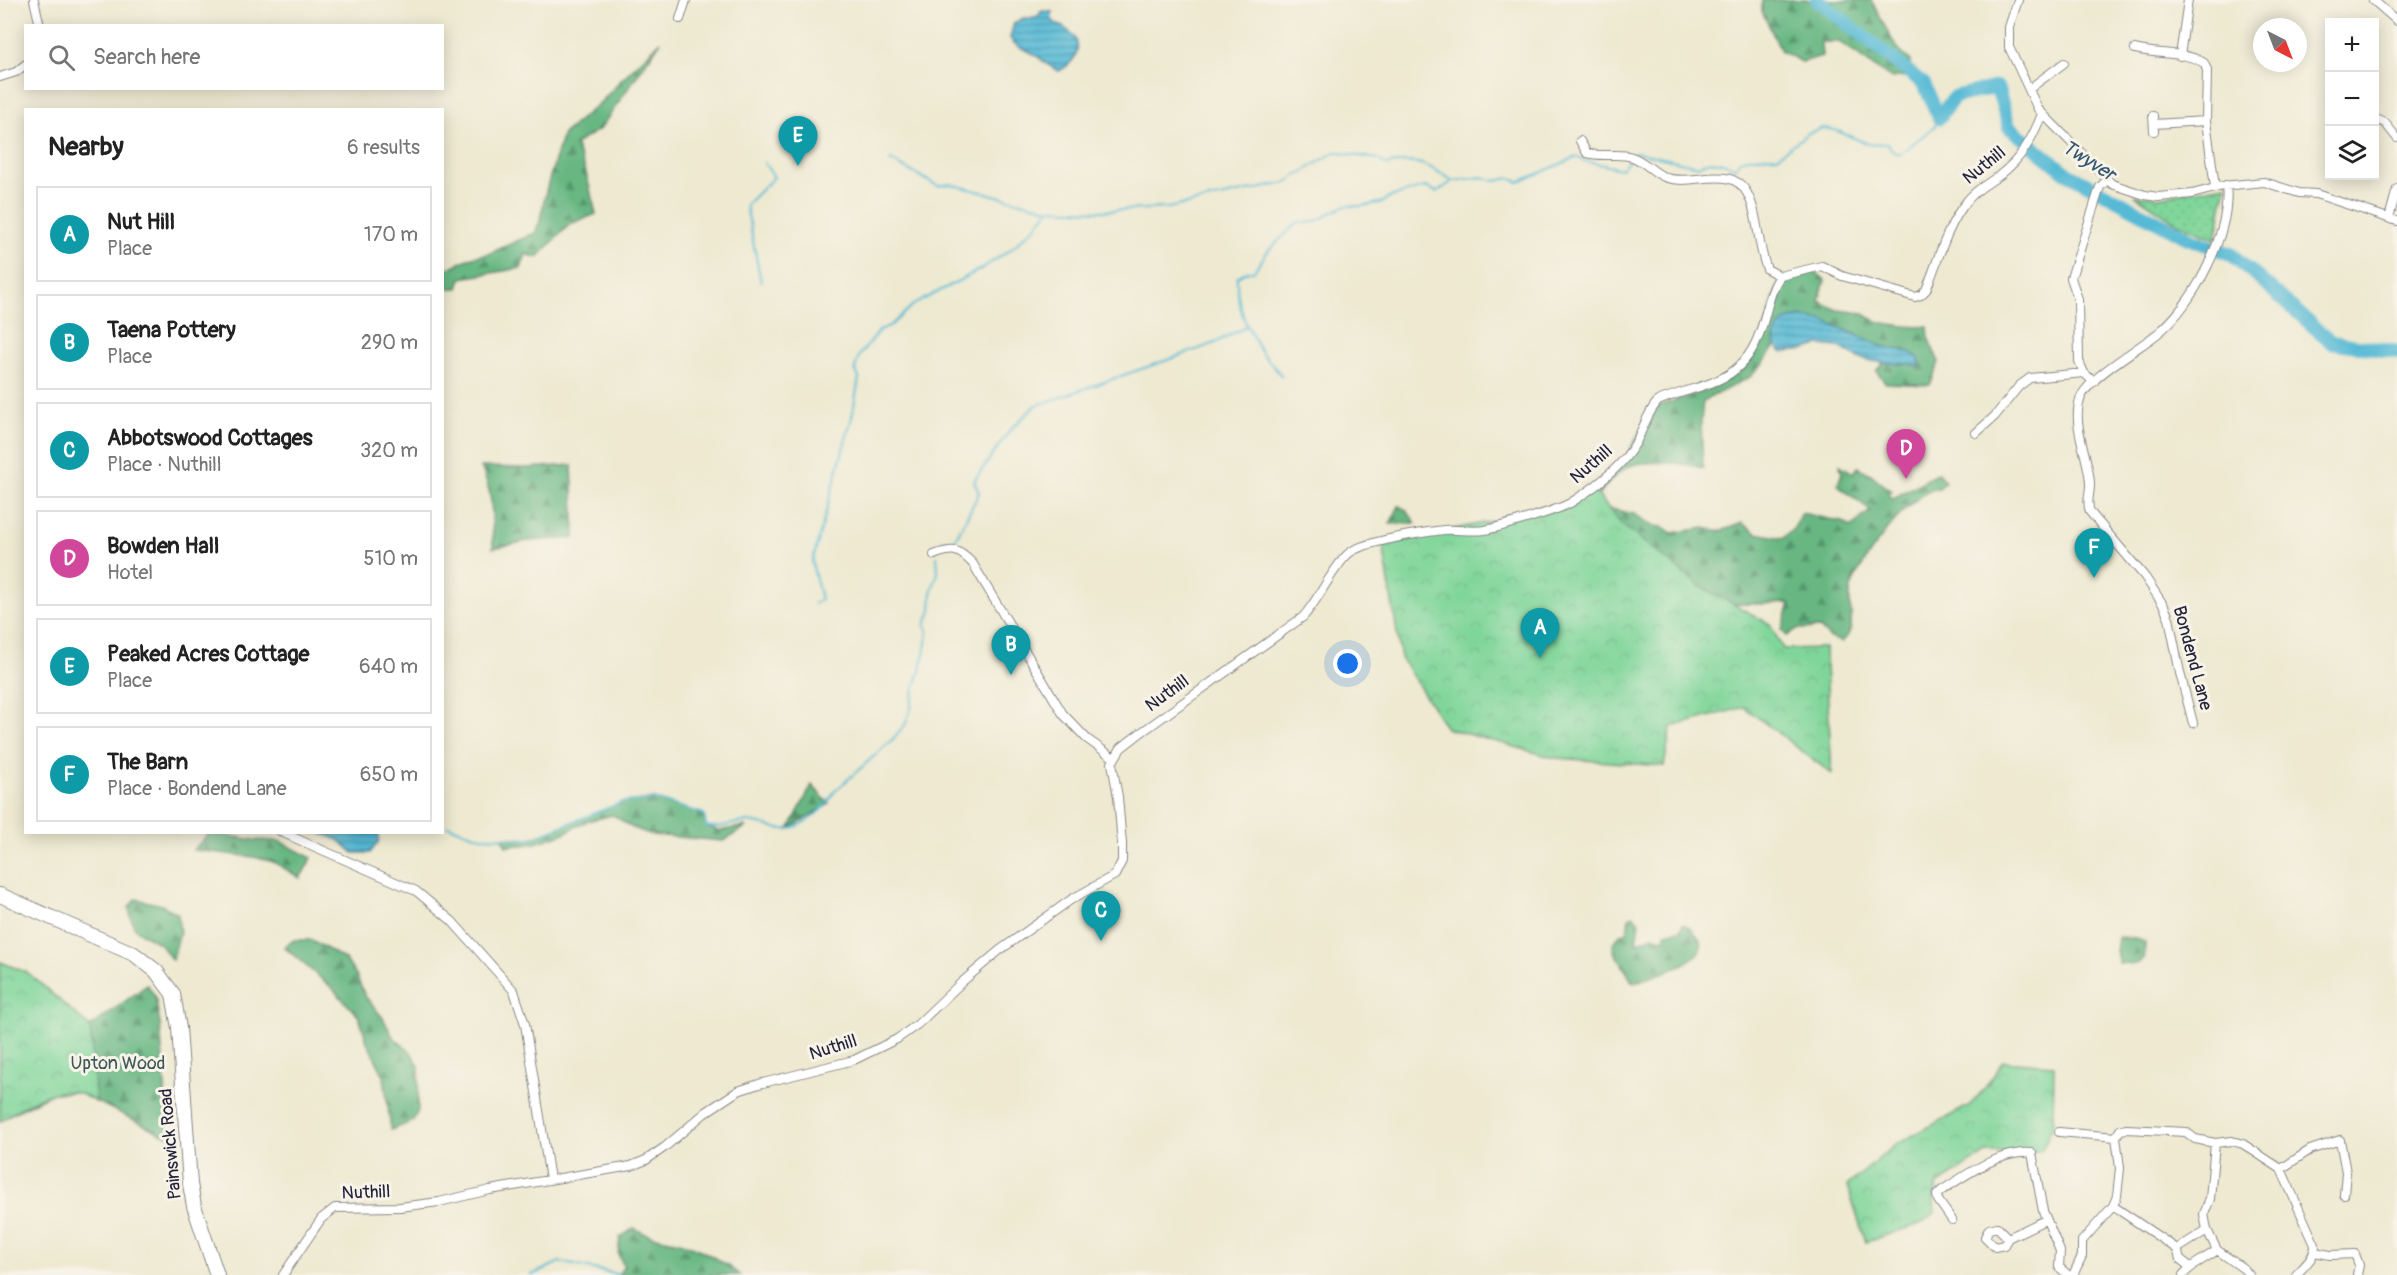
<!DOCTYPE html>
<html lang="en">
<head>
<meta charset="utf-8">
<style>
  :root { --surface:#fff; --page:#f6f6f6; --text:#222; --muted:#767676; --line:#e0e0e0; --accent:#c8321e }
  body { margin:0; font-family:Pangolin,sans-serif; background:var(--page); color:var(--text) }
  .controls { position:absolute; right:18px; top:18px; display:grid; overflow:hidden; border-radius:0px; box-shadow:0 3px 15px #0003 }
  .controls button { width:54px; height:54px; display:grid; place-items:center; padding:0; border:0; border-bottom:2px solid var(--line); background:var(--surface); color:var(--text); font:30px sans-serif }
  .compass { position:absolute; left:2253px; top:18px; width:54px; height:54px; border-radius:50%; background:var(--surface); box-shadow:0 3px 15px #0003; rotate:138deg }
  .you { position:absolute; left:1348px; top:664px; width:21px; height:21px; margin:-15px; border:4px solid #fff; border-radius:50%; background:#1a73e8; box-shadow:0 0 0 9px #1a73e833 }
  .badge { display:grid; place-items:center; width:39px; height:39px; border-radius:50%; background:var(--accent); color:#fff; font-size:20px; font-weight:700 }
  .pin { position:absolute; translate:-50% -50px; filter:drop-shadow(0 2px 3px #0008) }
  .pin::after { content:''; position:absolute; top:32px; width:21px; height:18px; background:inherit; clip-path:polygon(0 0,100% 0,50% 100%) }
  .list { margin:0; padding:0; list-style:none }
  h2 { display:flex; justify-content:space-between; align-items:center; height:78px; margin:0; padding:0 24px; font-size:26px }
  h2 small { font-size:20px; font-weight:400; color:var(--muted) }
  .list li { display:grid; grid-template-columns:39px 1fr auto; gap:18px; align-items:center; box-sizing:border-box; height:96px; margin:0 12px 12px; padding:0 12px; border:2px solid var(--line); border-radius:0px }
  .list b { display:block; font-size:22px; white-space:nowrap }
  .list p { margin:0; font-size:20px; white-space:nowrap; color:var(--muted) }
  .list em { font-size:20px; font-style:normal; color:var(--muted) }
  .icon { flex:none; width:33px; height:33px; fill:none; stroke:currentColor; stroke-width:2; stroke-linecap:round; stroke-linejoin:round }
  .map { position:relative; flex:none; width:2397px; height:1275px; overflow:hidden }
  .search { position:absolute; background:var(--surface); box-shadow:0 3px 15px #0003; left:24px; top:24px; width:420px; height:66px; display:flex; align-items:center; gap:15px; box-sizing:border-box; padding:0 21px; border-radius:0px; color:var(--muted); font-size:22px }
  .panel { position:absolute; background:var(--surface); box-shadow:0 3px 15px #0003; left:24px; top:108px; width:420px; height:726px; border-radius:0px }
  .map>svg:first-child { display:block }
  .grass { fill:url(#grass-dots); stroke:#517c6a; stroke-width:1.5 }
  .forest { fill:url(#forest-firs); stroke:#456c5e; stroke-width:1.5 }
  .park { fill:url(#park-crowns); stroke:#517c6a; stroke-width:1.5 }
  .water { fill:url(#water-rules); stroke:#3c6e88; stroke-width:1.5 }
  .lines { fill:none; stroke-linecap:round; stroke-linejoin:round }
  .stream { stroke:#57bad5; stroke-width:2 }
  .river { stroke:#57bad5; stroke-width:14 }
  .minor-casing { stroke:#888686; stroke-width:10 }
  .primary-casing { stroke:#888686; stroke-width:16 }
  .minor { stroke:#fff; stroke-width:8 }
  .primary { stroke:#fff; stroke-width:14 }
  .labels { text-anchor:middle; stroke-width:6; stroke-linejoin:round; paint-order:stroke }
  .street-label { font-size:18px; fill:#22223b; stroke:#f7f3e8 }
  .park-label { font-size:18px; fill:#3e5858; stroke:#f7f3e8 }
  .water-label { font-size:20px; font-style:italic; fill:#355771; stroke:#f7f3e8 }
</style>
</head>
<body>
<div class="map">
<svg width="2397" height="1275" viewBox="0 0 2397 1275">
  <defs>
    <pattern id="grass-dots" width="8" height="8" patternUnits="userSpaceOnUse" patternTransform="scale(1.5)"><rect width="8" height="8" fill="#80d69a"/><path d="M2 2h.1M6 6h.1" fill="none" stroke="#6eb786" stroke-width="1.8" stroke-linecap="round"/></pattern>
    <pattern id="forest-firs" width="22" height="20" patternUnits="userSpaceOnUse" patternTransform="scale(1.5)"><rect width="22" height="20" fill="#68b782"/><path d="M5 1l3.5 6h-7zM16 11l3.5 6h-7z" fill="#55946c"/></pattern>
    <pattern id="park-crowns" width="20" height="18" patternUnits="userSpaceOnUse" patternTransform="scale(1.5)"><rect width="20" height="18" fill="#80d69a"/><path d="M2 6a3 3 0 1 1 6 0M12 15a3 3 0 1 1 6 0" fill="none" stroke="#6eb786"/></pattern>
    <pattern id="water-rules" width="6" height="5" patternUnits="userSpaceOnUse" patternTransform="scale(1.5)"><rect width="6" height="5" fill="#57bad5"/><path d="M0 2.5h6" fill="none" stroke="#4897ae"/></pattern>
  </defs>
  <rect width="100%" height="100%" fill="#f7f3e8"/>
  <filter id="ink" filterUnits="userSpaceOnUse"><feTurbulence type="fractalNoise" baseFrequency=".0167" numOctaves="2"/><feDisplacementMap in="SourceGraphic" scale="12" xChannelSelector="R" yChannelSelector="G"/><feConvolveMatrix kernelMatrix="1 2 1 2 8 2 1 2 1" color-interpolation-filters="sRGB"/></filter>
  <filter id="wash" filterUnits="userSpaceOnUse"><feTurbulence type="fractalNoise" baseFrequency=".008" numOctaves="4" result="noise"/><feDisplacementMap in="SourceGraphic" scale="24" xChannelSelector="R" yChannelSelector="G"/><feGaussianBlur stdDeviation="1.35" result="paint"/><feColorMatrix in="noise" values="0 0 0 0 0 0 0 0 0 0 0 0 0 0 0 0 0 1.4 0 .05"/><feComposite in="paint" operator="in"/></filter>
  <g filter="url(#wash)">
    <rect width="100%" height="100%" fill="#eee9d0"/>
    <path class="grass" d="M2226 185 2216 239 2177 223 2135 195 2158 197Z"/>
    <path class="forest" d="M1762 0H1871L1897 49 1911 61 1909 76 1890 78 1839 42H1821L1822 56 1802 62 1781 51 1762 11Z
      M661 41 600 129 575 144 585 169 596 214 570 224 537 258 526 254 521 268 461 278 458 288 443 289V271L472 257 488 254 535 233 540 221 547 187 563 134 602 101 622 79Z
      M1815 271 1825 280 1819 301 1837 310 1864 313C1873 325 1914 328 1928 326L1929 340 1939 362 1930 385 1886 383 1876 371 1884 363 1909 364 1910 352 1881 346 1825 321 1802 317 1774 338 1775 346 1764 362 1750 377 1703 401 1701 421 1703 468C1688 463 1647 460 1632 465 1615 472 1602 490 1592 505L1634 514 1653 526 1663 527 1672 533 1705 528 1721 531 1742 523 1756 533 1783 538 1794 528 1802 513 1842 522 1851 527 1870 511C1860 500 1847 495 1838 484L1842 473 1840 465 1853 473 1858 467 1871 474 1891 491 1888 493 1892 499 1938 473 1945 482 1939 488C1910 492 1863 558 1852 585 1844 606 1861 625 1842 642L1830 638 1820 628 1797 629 1787 636 1782 630 1790 603 1712 605 1567 509 1621 465 1651 412 1661 405C1686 396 1727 387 1745 367 1755 356 1761 338 1766 325 1772 310 1772 295 1781 281Z
      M572 465 575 538 528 541 493 548C492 517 494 495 481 467L528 468Z
      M1399 506 1406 510 1416 523 1390 524Z
      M812 785 829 804 789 829Z
      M654 799 704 814 706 826 718 831 747 826 724 841 652 835 631 827 613 815 587 821 562 834 533 844 506 846 502 837 529 839 623 802Z
      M210 833 255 840 279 841 312 858 300 878 274 862 254 857 193 850Z
      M136 899 162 905 178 914 180 933 172 960C168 955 163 946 157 942 137 930 133 934 129 907Z
      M1633 915 1639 922 1636 943 1653 936 1660 939 1665 938V933L1680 930 1683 924C1690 927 1696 933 1700 940 1710 962 1648 977 1633 983L1614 951 1613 945 1620 934 1627 933 1629 918Z
      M2118 937 2135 938 2145 943 2144 958 2137 964 2119 963 2116 952Z
      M294 940H312L346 960 357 977 365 996 383 1018 393 1037 410 1051 419 1066 418 1111 412 1122 391 1130 384 1076 367 1042 359 1017 332 988 284 947Z
      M0 962 28 973 90 1027 147 985 155 996 160 1024 169 1137 77 1092 53 1093 11 1114 0 1122Z
      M634 1228C654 1240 662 1237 683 1243 704 1250 723 1262 740 1275H618L624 1266 618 1254 620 1238Z"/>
    <path class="park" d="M1592 488 1621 524 1700 586 1770 624 1783 649 1825 648 1832 774 1744 707 1671 727 1664 766 1555 758 1446 728 1401 658 1383 545 1569 504Z
      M0 962 28 973 90 1027 96 1102C90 1099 84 1095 79 1093 53 1085 20 1107 0 1122Z
      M2003 1061 2054 1065 2053 1126 2042 1149 2032 1153H1986L1937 1185 1934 1200 1935 1213 1920 1224 1866 1242 1847 1186 1895 1145 1970 1105 1985 1088Z"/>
    <path class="water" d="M1042 11 1053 12 1051 18C1055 25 1060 25 1066 29 1086 43 1077 62 1059 71 1050 67 1045 63 1038 57 1028 48 1019 51 1010 38L1014 23 1023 18H1036Z
      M1802 317 1825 321 1881 346 1910 352 1919 358 1920 367 1909 364 1884 363 1858 358 1840 347 1820 345 1799 351 1781 352C1770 342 1774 328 1787 320 1791 318 1798 318 1802 317Z
      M320 833H379V841L370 853H353L339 840Z"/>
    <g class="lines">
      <path class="stream" d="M1633 155 1636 152 1698 166C1710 158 1723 162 1736 168L1740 160 1751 157 1778 156 1808 133 1823 128 1835 130 1871 145 1887 143 1893 152 1900 154 1935 126 1939 118
        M890 160 938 186 950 184 1049 209 1099 211 1168 208 1285 183 1335 152 1378 159 1386 165C1417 158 1427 164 1453 181
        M761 282 746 205 774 177 764 163
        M1248 327 1261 352 1282 376
        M936 552V547L944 540 954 542 979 493 974 481 1010 430 1035 406 1213 344 1247 326C1240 310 1236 295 1237 277L1248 271H1254L1268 251 1298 222C1318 227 1328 211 1346 206 1351 205 1355 207 1360 206 1368 206 1376 203 1384 202L1387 198 1425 187 1437 192 1453 181 1483 177 1495 181 1510 178 1519 182 1577 157 1585 161 1621 169 1629 160
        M814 604 821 599 812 563 852 417 859 378 855 369 859 356 880 330 891 325 913 305 981 269 1010 250 1035 227 1049 209
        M448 826 481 837 529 839 623 802 658 800 704 814 706 826C721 830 732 822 747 822 761 822 774 831 788 829 804 827 828 806 834 792L892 740 905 725 911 708 914 688 922 665 928 632 925 625 931 611 932 589 938 573 937 557
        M532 1275 560 1262 621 1275"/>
      <path class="river" d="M1817 0 1924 84 1939 118 1954 97 1997 87 2009 127 2065 172 2188 238 2231 254 2331 342 2397 352"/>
    </g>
  </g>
  <g filter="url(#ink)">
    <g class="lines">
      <defs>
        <path id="minor" d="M34 0 40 26
          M2018 0 2009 27V47L2038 109 2112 184 2145 195 2158 197 2192 194 2223 186 2264 182 2299 193 2316 194 2397 221
          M2373 0 2397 21
          M680 19 686 0
          M2135 49C2157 55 2185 51 2204 63L2207 70 2206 121 2215 187
          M2180 56 2188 0
          M0 77 16 72 26 64
          M2029 89 2064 63
          M2153 116 2154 131
          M2374 118 2385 123 2397 138
          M2154 124 2206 121
          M1580 141 1587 153C1603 158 1618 152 1632 157 1645 161 1654 174 1667 178 1694 186 1732 164 1747 193 1759 215 1757 245 1767 269L1780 276
          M2389 218 2397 189
          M2094 382 2084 373 2079 361 2078 299 2071 278 2100 187 2107 180
          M1976 433 1995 416 2019 386 2030 378 2084 373
          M934 555C953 548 958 548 973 564L1063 714 1087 739 1114 758
          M2193 723 2180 673 2169 618 2164 606 2145 577 2090 512C2086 502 2090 495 2090 485 2090 458 2069 422 2082 395 2093 375 2138 349 2157 334 2193 306 2232 232 2226 185
          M281 832 416 891 452 921 514 991 525 1024 550 1179
          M2059 1132 2116 1137
          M2116 1137 2120 1130 2127 1129 2186 1132 2195 1139 2215 1143 2232 1141 2243 1144 2281 1169
          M2215 1143 2210 1199 2204 1214 2207 1230 2217 1250
          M2113 1206 2177 1249
          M1952 1220 1938 1200 1937 1195 1941 1191C1966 1175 2000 1150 2032 1153L2043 1211 2060 1251 2059 1267 2068 1275
          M2008 1238 1997 1227 1989 1229 1985 1237 1995 1247 2004 1245 2008 1238 2045 1220
          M2177 1249 2207 1230
          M2177 1249 2180 1259 2189 1266
          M2315 1252 2330 1255 2355 1254 2359 1265 2357 1275
          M283 1275 321 1219 335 1208 400 1207 439 1202 490 1190 631 1166 646 1160 665 1147 706 1112 738 1091 759 1084 854 1060 897 1039 918 1024 962 982 1000 950 1072 899 1115 875 1122 861V844L1118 797 1112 763 1121 748 1139 734 1303 617C1320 598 1331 570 1348 554 1360 542 1425 532 1444 530 1457 529 1472 532 1485 530 1500 527 1560 510 1572 502 1594 488 1621 468 1635 444 1643 430 1647 413 1658 401 1703 382 1741 386 1760 332 1767 313 1769 292 1780 276L1822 266 1842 276 1915 297 1921 295 1926 290C1938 261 1947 225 1967 201 1976 189 1989 183 2000 175 2022 158 2032 139 2042 114
          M2073 1275 2082 1256V1241L2113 1206 2117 1196 2120 1168 2116 1137
          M2183 1275C2192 1264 2205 1259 2217 1250L2244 1269 2249 1275
          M2296 1275C2304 1266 2315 1258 2315 1245L2281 1169 2310 1150 2340 1140 2346 1172 2344 1195"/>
        <path id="primary" d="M0 895 134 954 156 971 173 994 179 1028 190 1184 194 1206 217 1275"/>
      </defs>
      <use href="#minor" class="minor-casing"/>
      <use href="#primary" class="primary-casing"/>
      <use href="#minor" class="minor"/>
      <use href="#primary" class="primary"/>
    </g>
  </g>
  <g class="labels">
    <g class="street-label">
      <text transform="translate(1984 165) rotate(-39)" y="6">Nuthill</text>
      <text transform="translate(1591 464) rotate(-41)" y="6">Nuthill</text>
      <text transform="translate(2193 658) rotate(75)" y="6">Bondend Lane</text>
      <text transform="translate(1167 693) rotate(-36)" y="6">Nuthill</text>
      <text transform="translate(833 1047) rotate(-17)" y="6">Nuthill</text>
      <text transform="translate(170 1144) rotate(-95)" y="6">Painswick Road</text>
      <text transform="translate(366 1192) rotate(-2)" y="6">Nuthill</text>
    </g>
    <g class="park-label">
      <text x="118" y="1069">Upton Wood</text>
    </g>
    <g class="water-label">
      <text transform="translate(2089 160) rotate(32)" y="7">Twyver</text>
    </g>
  </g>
</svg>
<div class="controls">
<button>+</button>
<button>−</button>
<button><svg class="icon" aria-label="layers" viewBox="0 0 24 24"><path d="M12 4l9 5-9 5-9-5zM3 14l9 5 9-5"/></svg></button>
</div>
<svg class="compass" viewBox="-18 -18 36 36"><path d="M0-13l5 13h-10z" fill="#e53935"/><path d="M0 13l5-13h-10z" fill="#767676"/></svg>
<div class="you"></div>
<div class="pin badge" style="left:1540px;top:658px;background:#0f9aa8">A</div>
<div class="pin badge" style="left:1011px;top:675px;background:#0f9aa8">B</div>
<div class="pin badge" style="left:1101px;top:941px;background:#0f9aa8">C</div>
<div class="pin badge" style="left:1906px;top:479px;background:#d1479c">D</div>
<div class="pin badge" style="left:798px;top:166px;background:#0f9aa8">E</div>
<div class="pin badge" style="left:2094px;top:578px;background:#0f9aa8">F</div>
<div class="search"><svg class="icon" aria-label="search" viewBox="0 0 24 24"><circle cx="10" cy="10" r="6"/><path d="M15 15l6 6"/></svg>Search here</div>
<section class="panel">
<h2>Nearby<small>6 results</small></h2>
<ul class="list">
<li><span class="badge" style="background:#0f9aa8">A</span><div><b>Nut Hill</b><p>Place</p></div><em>170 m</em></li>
<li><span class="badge" style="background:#0f9aa8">B</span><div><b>Taena Pottery</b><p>Place</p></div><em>290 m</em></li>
<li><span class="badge" style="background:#0f9aa8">C</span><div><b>Abbotswood Cottages</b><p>Place · Nuthill</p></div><em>320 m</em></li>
<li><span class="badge" style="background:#d1479c">D</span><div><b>Bowden Hall</b><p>Hotel</p></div><em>510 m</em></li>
<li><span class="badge" style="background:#0f9aa8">E</span><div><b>Peaked Acres Cottage</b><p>Place</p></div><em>640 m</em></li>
<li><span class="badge" style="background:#0f9aa8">F</span><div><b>The Barn</b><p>Place · Bondend Lane</p></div><em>650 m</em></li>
</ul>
</section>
</div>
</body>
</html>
